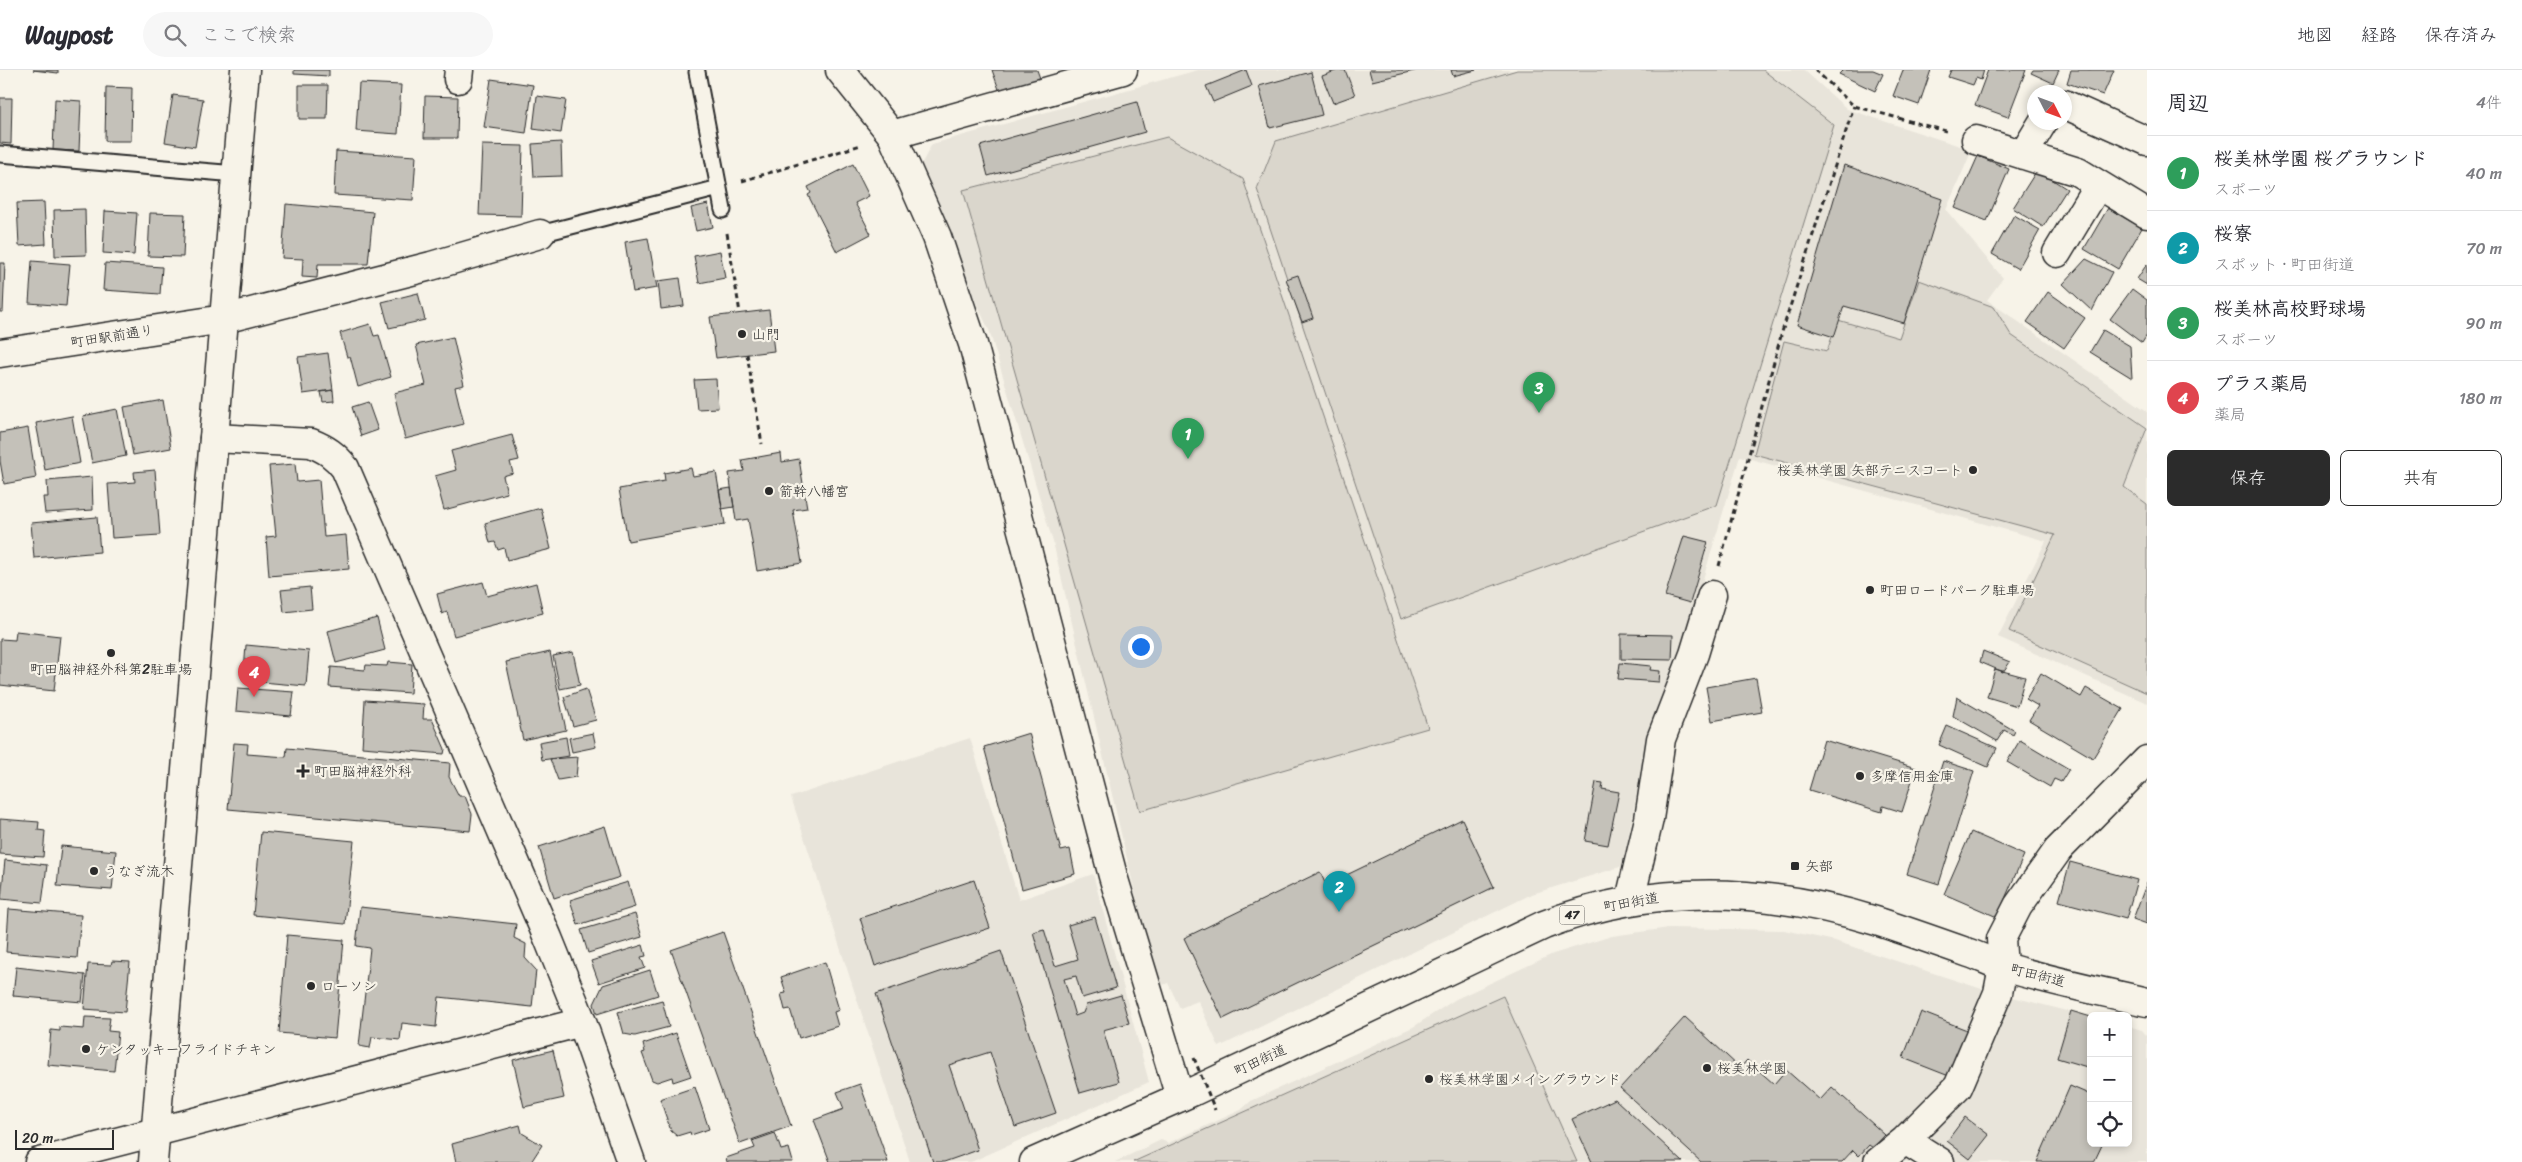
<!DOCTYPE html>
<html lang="ja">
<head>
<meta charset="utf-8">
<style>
  :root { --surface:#fff; --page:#f7f7f7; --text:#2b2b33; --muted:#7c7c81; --line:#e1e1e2; --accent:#2b2b2b }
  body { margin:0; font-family:Sriracha,"Klee One",sans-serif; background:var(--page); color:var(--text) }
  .controls { position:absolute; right:15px; bottom:15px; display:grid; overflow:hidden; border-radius:8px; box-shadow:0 2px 8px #0003 }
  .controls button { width:45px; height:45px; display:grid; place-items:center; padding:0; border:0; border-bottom:1px solid var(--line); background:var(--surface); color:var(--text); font:25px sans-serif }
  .compass { position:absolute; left:2027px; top:15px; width:45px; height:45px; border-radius:50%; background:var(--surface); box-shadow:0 2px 8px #0003; rotate:132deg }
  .scale { position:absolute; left:15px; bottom:12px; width:99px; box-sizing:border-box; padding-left:5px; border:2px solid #2b2b2b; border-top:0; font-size:14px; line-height:18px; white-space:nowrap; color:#2b2b2b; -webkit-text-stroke:4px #f7f3e8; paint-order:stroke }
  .you { position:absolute; left:1140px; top:576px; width:18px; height:18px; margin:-12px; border:4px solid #fff; border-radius:50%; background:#1a73e8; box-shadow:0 0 0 8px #1a73e833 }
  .badge { display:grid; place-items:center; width:32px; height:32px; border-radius:50%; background:var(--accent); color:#fff; font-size:16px; font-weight:700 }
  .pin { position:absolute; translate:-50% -41px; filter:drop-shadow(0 1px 2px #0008) }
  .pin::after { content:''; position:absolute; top:26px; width:18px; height:15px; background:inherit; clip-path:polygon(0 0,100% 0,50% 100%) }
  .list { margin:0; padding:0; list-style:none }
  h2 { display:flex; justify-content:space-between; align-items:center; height:65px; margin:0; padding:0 20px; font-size:21px }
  h2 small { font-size:16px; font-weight:400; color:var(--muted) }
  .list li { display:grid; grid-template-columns:32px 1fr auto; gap:15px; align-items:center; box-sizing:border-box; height:75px; padding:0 20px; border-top:1px solid var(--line) }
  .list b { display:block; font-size:19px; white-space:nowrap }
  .list p { margin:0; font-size:16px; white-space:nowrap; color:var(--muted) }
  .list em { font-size:16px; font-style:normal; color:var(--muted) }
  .actions { display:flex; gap:10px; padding:15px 20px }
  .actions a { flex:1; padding:11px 0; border:1px solid var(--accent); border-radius:8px; text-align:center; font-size:18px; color:var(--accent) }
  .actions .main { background:var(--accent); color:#fff }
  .icon { flex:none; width:28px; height:28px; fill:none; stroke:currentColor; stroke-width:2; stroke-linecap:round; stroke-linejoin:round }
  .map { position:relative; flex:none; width:2147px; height:1092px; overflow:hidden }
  header { display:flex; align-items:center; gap:30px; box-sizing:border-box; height:70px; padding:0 25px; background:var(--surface); border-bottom:1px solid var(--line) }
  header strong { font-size:24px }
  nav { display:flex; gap:28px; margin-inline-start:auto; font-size:18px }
  .search { width:350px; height:45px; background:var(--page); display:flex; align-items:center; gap:12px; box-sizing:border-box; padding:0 18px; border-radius:28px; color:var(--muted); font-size:19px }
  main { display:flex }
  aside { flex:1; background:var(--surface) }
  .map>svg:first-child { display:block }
  .built { fill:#e8e4da }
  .green { fill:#dad6cc; stroke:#82807c }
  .building { fill:#c4c1b9; stroke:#2b2b2b }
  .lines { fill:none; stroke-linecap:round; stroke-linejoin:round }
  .service-casing { stroke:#2b2b2b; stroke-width:19 }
  .minor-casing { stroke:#2b2b2b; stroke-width:31 }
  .tertiary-casing { stroke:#2b2b2b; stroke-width:31 }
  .primary-casing { stroke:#2b2b2b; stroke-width:31 }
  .path { stroke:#2b2b2b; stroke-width:3; stroke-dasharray:5 4; stroke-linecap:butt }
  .service { stroke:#f7f3e8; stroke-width:15 }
  .minor { stroke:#f7f3e8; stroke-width:28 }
  .tertiary { stroke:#f7f3e8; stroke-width:28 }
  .primary { stroke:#f7f3e8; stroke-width:28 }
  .path-bridge { stroke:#2b2b2b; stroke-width:3; stroke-dasharray:5 4; stroke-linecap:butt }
  .poi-dot { fill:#2b2b2b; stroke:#f7f3e8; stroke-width:2 }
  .labels { text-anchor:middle; stroke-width:4.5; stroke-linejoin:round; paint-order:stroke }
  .shield { fill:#f7f3e8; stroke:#686764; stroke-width:1 }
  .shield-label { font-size:12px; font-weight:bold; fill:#2b2b2b }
  .poi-label { font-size:14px; fill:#2b2b2b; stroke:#f7f3e8; text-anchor:start }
  .street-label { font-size:14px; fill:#2b2b2b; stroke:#f7f3e8 }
</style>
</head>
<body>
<header>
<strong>Waypost</strong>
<div class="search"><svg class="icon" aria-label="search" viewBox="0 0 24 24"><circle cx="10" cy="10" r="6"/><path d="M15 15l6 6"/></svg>ここで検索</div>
<nav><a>地図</a><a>経路</a><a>保存済み</a></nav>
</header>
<main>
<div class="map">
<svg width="2147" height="1092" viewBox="0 0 2147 1092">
  <rect width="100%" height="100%" fill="#f7f3e8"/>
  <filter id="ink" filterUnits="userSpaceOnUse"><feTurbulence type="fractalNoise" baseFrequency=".02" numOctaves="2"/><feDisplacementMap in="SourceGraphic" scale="10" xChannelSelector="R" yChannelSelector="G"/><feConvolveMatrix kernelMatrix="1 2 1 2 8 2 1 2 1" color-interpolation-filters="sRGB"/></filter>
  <g filter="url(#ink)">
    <path class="built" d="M1198 0H1804L1847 39 1972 80 1946 140 2003 208 1987 230 2147 341V633L1998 567 2046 471 1740 386 1679 589 1646 674 1623 796 1532 824 1219 977 1198 931 1180 938 1168 913 1157 917 1053 472 989 260 916 104 932 74Z
      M970 668 1019 830 1093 804 1149 1012 971 1092H910L791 727Z
      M1669 858 1784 860 1835 871 1985 920 2091 947V1073H2128V956L2142 960 2147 966V1092H1115L1161 1070 1168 1073 1241 1040 1251 1031 1413 957 1456 929 1553 884 1612 866Z"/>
    <path class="green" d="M1517 0H1763L1834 55 1717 435 1401 549 1257 119 1276 71Z
      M1167 67 1243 109 1428 658 1140 741 963 120Z
      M1919 210 1994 237 2011 265 2147 358 2124 417 2147 434V623L2009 561 2055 465 1754 384 1784 271 1827 281 1838 250 1899 268Z
      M1503 926 1577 1092H1133Z"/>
    <path class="building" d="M33 0H58V3Z
      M294 0H329V6L294 4Z
      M992 0H1037L1041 11 1001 25Z
      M1246 0 1252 16 1213 32 1206 16Z
      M1338 0H1345L1355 25 1333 33 1322 6Z
      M1369 0H1418L1372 11Z
      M1451 0H1476L1453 6Z
      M1843 0H1873L1883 4 1875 21 1839 4Z
      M1903 0H1931L1919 35 1893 26Z
      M1951 0H1984L1981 10 1976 8 1973 15 1948 7Z
      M1988 0H2026L2008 47 1975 35Z
      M2033 0H2059L2053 13 2031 3Z
      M2071 0H2114L2103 25 2067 13Z
      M1311 2 1322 45 1270 58 1259 16Z
      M491 9 533 15 526 63 484 57Z
      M359 13 401 15 398 64 356 61Z
      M299 15H328L327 49H299Z
      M106 17 132 18 131 71H105Z
      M173 25 203 29 195 77 165 72Z
      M425 26 458 27 457 68H424Z
      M537 26 566 30 561 63 533 59Z
      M0 28H12L11 74 0 73Z
      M55 29 81 31 79 81 53 80Z
      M1137 32 1145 62 988 106 980 76Z
      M561 72 562 106 534 107 532 74Z
      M482 75 523 76 521 146 479 145Z
      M336 81 416 86 413 130 334 125Z
      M1978 86 2009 99 1987 151 1955 138Z
      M853 94 869 126 855 133 871 164 837 182 808 125 811 123 808 117Z
      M1844 95 1942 129 1904 253 1844 236 1834 267 1797 255Z
      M2037 100 2067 119 2043 157 2013 138Z
      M44 132 46 174 19 176 17 133Z
      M286 134 373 142 368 194H318L317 208 302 207 303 189 282 188Z
      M708 134 713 157 696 161 691 138Z
      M2108 138 2142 158 2118 199 2084 179Z
      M85 139 86 185 55 186 54 140Z
      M105 141 137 143 134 185 103 183Z
      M150 143 185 144 183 187 148 186Z
      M2014 145 2040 160 2018 199 1992 184Z
      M648 168 657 218 633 222 625 172Z
      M720 181 725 208 699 213 694 186Z
      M2086 189 2112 202 2092 241 2063 214Z
      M32 191 70 194 66 236 29 233Z
      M0 193H5L3 242H0Z
      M105 193 162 197 160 224 103 220Z
      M2147 194V215L2137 209Z
      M1298 205 1313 248 1302 252 1286 209Z
      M680 208 684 236 661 239 658 211Z
      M2132 219 2147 230V265L2142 273 2110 249Z
      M2048 222 2085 248 2064 278 2027 252Z
      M418 223 425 250 389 258 382 232Z
      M769 240 774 281 716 288 710 247Z
      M370 254 374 266 379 265 391 307 358 317 350 286 347 287 340 263Z
      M2103 260 2130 276 2132 308 2090 282Z
      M453 267 464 315 455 317 464 354 405 369 394 323 426 315 416 275Z
      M328 283 333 320 303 324 298 287Z
      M716 309 718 338 697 339 694 310Z
      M333 320 334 331 323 332 321 322Z
      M163 330 171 378 133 385 124 337Z
      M368 332 378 360 361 366 352 337Z
      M117 339 126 386 92 393 83 346Z
      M72 346 80 393 45 400 36 353Z
      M28 358 36 408 4 414 0 391V363Z
      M512 365 519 390 510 392 513 403 503 406 507 423 444 440 435 406 456 400 451 381Z
      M781 383 782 392 799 389 807 438 793 440 802 493 757 501 748 449 736 451 729 403 744 401 742 390Z
      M295 394 297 412 319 410 324 467 346 465 349 499 269 506 266 467 276 466 269 396Z
      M691 398 693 406 716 402 725 454 628 471 619 419 665 411 664 403Z
      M155 400 160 465 112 468 108 414 135 412 134 402Z
      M92 407 93 440 45 443 43 427H48L47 411Z
      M731 418 734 437 722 439 719 420Z
      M541 438 551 479 507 490 504 478 498 480 495 472 490 473 485 453Z
      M97 447 100 482 34 488 31 453Z
      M1684 466 1708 472 1690 533 1665 526Z
      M483 512 487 526 536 513 543 543 454 566 447 542 442 544 437 524Z
      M310 517 312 539 284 542 281 520Z
      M377 548 385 580 336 593 328 561Z
      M16 561 60 566 54 621 0 615V569L15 570Z
      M1621 564 1673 565 1672 590 1621 589Z
      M246 575 309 581 306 616 251 611 252 602 244 601Z
      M1983 581 2010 592 2003 602 1980 592Z
      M550 582 566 660 523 670 506 592Z
      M573 582 580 615 560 619 553 586Z
      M388 592 412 594 410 623 329 617 331 597 365 600 366 595 387 596Z
      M1620 593 1651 596 1650 600 1660 601 1659 612 1618 609Z
      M1995 599 2025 607 2017 636 1987 627Z
      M2041 603 2081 627 2086 618 2123 639 2093 688 2029 650 2038 636 2026 629Z
      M1756 608 1762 642 1712 651 1706 617Z
      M238 618 294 622 291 646 236 641Z
      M586 619 596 650 573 656 564 627Z
      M1957 627 2015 661 2013 665 2004 660 1997 671 1953 646Z
      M365 630 424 634 423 649H432L445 679 444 684 362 677Z
      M1947 656 1997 678 1988 697 1939 675Z
      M593 663 596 677 572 682 569 668Z
      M1029 663 1061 781 1070 779 1075 804 1022 819 984 677Z
      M566 667 569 686 542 690 539 672Z
      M1824 670 1916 698 1902 742 1883 736 1882 742 1809 720Z
      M2020 670 2069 699 2061 712 2054 709 2050 717 2007 692Z
      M234 673 248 674 247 684 286 687 287 678 450 693 449 707 459 726H465L472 744 470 761 228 739Z
      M578 687 576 707 558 710 550 689Z
      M1943 691 1974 701 1939 814 1907 804Z
      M1596 712 1603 713 1602 719 1619 722 1608 775 1585 771Z
      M0 749 39 752 38 760 45 761 43 787 0 784Z
      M1462 749 1494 817 1223 949 1184 868 1320 802 1326 815Z
      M605 756 620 807 554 828 539 777Z
      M261 762 354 771 345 854 253 845Z
      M1971 762 2024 785 1997 847 1944 824Z
      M61 776 116 781 112 820 57 816Z
      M5 790 47 795 42 833 1 829Z
      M2070 792 2137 810 2126 849 2059 831Z
      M974 810 990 858 875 896 860 848Z
      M628 812 635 837 578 855 570 830Z
      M2147 812V854L2133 849Z
      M360 837 516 854 514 868 526 874 525 888 536 900 532 937 439 927 436 957 402 953 400 970 372 967 370 978 359 976 370 878 356 876Z
      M9 839 81 845 77 888 6 882Z
      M635 844 642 867 588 883 581 860Z
      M1095 847 1116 918 1082 928 1076 906 1064 909 1075 946 1083 943 1086 935 1121 925 1129 953 1103 960 1119 1012 1080 1023 1033 862 1044 859 1055 896 1078 889 1068 855Z
      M723 862 791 1056 740 1074 671 880Z
      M287 865 344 870 335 968 279 963Z
      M643 875 646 886 641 887 645 898 599 913 591 891Z
      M1001 881 1056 1043 1015 1057 990 982 949 995 978 1080 944 1092H933L876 924Z
      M112 891 130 892 125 942 84 939 88 894 111 895Z
      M825 892 839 940 834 942 838 956 799 968 790 939 785 940 781 924 786 923 781 907Z
      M16 897 85 905 82 932 13 926Z
      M650 900 658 925 597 944 594 934 603 915Z
      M662 930 669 957 635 966 624 964 618 942Z
      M2071 941 2091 947V982L2087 997 2057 988Z
      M1921 942 1967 960 1949 1006 1903 988Z
      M85 947 110 948 108 961 118 962 114 1001 48 995 51 960 60 961V957L84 959Z
      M1685 947 1740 998 1747 990 1774 1014 1786 1000 1820 1030 1832 1017 1885 1065 1873 1078 1869 1075 1859 1086 1853 1080 1842 1092H1701L1620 1018Z
      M676 963 691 1006 673 1012 672 1007 657 1012 652 1010 642 983 645 982 643 974Z
      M553 980 564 1028 524 1037 513 990Z
      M860 1014 888 1092H830L814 1050 844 1039 837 1022Z
      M2070 1016 2091 1025V1073H2103L2094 1092H2037Z
      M695 1017 709 1059 691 1065 690 1062 677 1066 671 1061 660 1029Z
      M1615 1029 1683 1092H1592L1572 1049Z
      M1965 1047 1989 1065 1970 1089 1947 1071Z
      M520 1055 522 1063 542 1075 531 1092H456L452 1074Z
      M775 1063 781 1080 789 1078 793 1092H727L726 1088 755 1078 752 1071Z"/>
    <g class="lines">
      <defs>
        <path id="service" d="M697 2 723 140
          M0 84 236 104
          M540 164 719 118"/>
        <path id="minor" d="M840 0 892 65 1123 0
          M458 9 459 0
          M2064 34 2147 71
          M892 65 937 167 973 274 1113 806 1180 1027
          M1976 70 2078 102 2147 144
          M2023 85 2043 52
          M2057 183 2098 115
          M224 249 431 196 540 164
          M214 368 311 373C326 379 335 385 345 398L548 868 582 952 631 1092
          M1630 830 1649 749 1661 669 1694 584 1712 525
          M1905 1070 1940 1092
          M39 1092 582 952
          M1878 1092 1905 1070 1958 1017 1998 923 2003 897 2001 869 2018 836 2058 780 2147 690"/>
        <path id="tertiary" d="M0 283 224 249
          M153 1092 245 0"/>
        <path id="primary" d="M1034 1092 1194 1021 1544 855C1651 813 1767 817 1876 851 1907 861 1938 872 1969 883 1981 887 1992 893 2004 897 2051 911 2100 921 2147 932"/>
      </defs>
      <use href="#service" class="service-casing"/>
      <use href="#minor" class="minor-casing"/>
      <use href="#tertiary" class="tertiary-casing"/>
      <use href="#primary" class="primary-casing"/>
      <path class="path" d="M1815 0 1854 36 1946 61
        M742 111 861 75
        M727 163 740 243
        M747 284 762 374
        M1719 496 1782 262 1854 36"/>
      <use href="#service" class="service"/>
      <use href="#minor" class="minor"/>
      <use href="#tertiary" class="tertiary"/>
      <use href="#primary" class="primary"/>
      <path class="path-bridge" d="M1194 988 1215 1040"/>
    </g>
  </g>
  <g class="poi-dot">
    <circle cx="742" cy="264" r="5"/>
    <circle cx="1973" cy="400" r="5"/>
    <circle cx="769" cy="421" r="5"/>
    <circle cx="1870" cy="520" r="5"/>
    <circle cx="111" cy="583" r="5"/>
    <path d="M300.5 693.5h5v5h5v5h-5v5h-5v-5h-5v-5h5z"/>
    <circle cx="1860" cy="706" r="5"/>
    <rect x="1790" y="791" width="10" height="10" rx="2.5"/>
    <circle cx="94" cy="801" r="5"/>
    <circle cx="311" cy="916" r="5"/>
    <circle cx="86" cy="979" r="5"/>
    <circle cx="1707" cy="998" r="5"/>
    <circle cx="1429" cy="1009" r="5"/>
  </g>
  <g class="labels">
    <rect class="shield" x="1559.5" y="835.5" width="25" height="19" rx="4"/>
    <g class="shield-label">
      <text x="1572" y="849">47</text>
    </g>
    <g class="poi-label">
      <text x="752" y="269">山門</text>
      <text x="1963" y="405" text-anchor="end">桜美林学園 矢部テニスコート</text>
      <text x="779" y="426">箭幹八幡宮</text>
      <text x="1880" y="525">町田ロードパーク駐車場</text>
      <text x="111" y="604" text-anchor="middle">町田脳神経外科第2駐車場</text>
      <text x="314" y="706">町田脳神経外科</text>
      <text x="1870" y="711">多摩信用金庫</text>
      <text x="1805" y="801">矢部</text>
      <text x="104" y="806">うなぎ流木</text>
      <text x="321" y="921">ローソン</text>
      <text x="96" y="984">ケンタッキーフライドチキン</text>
      <text x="1717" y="1003">桜美林学園</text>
      <text x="1439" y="1014">桜美林学園メイングラウンド</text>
    </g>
    <g class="street-label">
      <text transform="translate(112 266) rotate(-9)" y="5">町田駅前通り</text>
      <text transform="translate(1631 832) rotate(-10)" y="5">町田街道</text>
      <text transform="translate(2038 905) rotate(14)" y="5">町田街道</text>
      <text transform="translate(1260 990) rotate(-25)" y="5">町田街道</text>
    </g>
  </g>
</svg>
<div class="controls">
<button>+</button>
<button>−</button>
<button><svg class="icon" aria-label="locate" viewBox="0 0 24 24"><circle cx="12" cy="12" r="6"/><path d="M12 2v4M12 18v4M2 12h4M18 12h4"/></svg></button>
</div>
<svg class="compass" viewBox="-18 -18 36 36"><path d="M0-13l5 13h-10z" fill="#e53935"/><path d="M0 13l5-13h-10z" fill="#7c7c81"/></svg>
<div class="scale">20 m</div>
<div class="you"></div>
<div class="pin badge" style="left:1188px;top:389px;background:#2e9e5b">1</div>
<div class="pin badge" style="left:1339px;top:842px;background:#0f9aa8">2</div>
<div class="pin badge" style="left:1539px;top:343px;background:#2e9e5b">3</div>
<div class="pin badge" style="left:254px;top:627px;background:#e0444e">4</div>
</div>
<aside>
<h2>周辺<small>4件</small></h2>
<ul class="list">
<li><span class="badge" style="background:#2e9e5b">1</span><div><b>桜美林学園 桜グラウンド</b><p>スポーツ</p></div><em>40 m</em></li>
<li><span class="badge" style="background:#0f9aa8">2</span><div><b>桜寮</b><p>スポット · 町田街道</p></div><em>70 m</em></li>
<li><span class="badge" style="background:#2e9e5b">3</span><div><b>桜美林高校野球場</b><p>スポーツ</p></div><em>90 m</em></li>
<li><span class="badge" style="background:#e0444e">4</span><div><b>プラス薬局</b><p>薬局</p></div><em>180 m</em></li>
</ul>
<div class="actions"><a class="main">保存</a><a>共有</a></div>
</aside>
</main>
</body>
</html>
